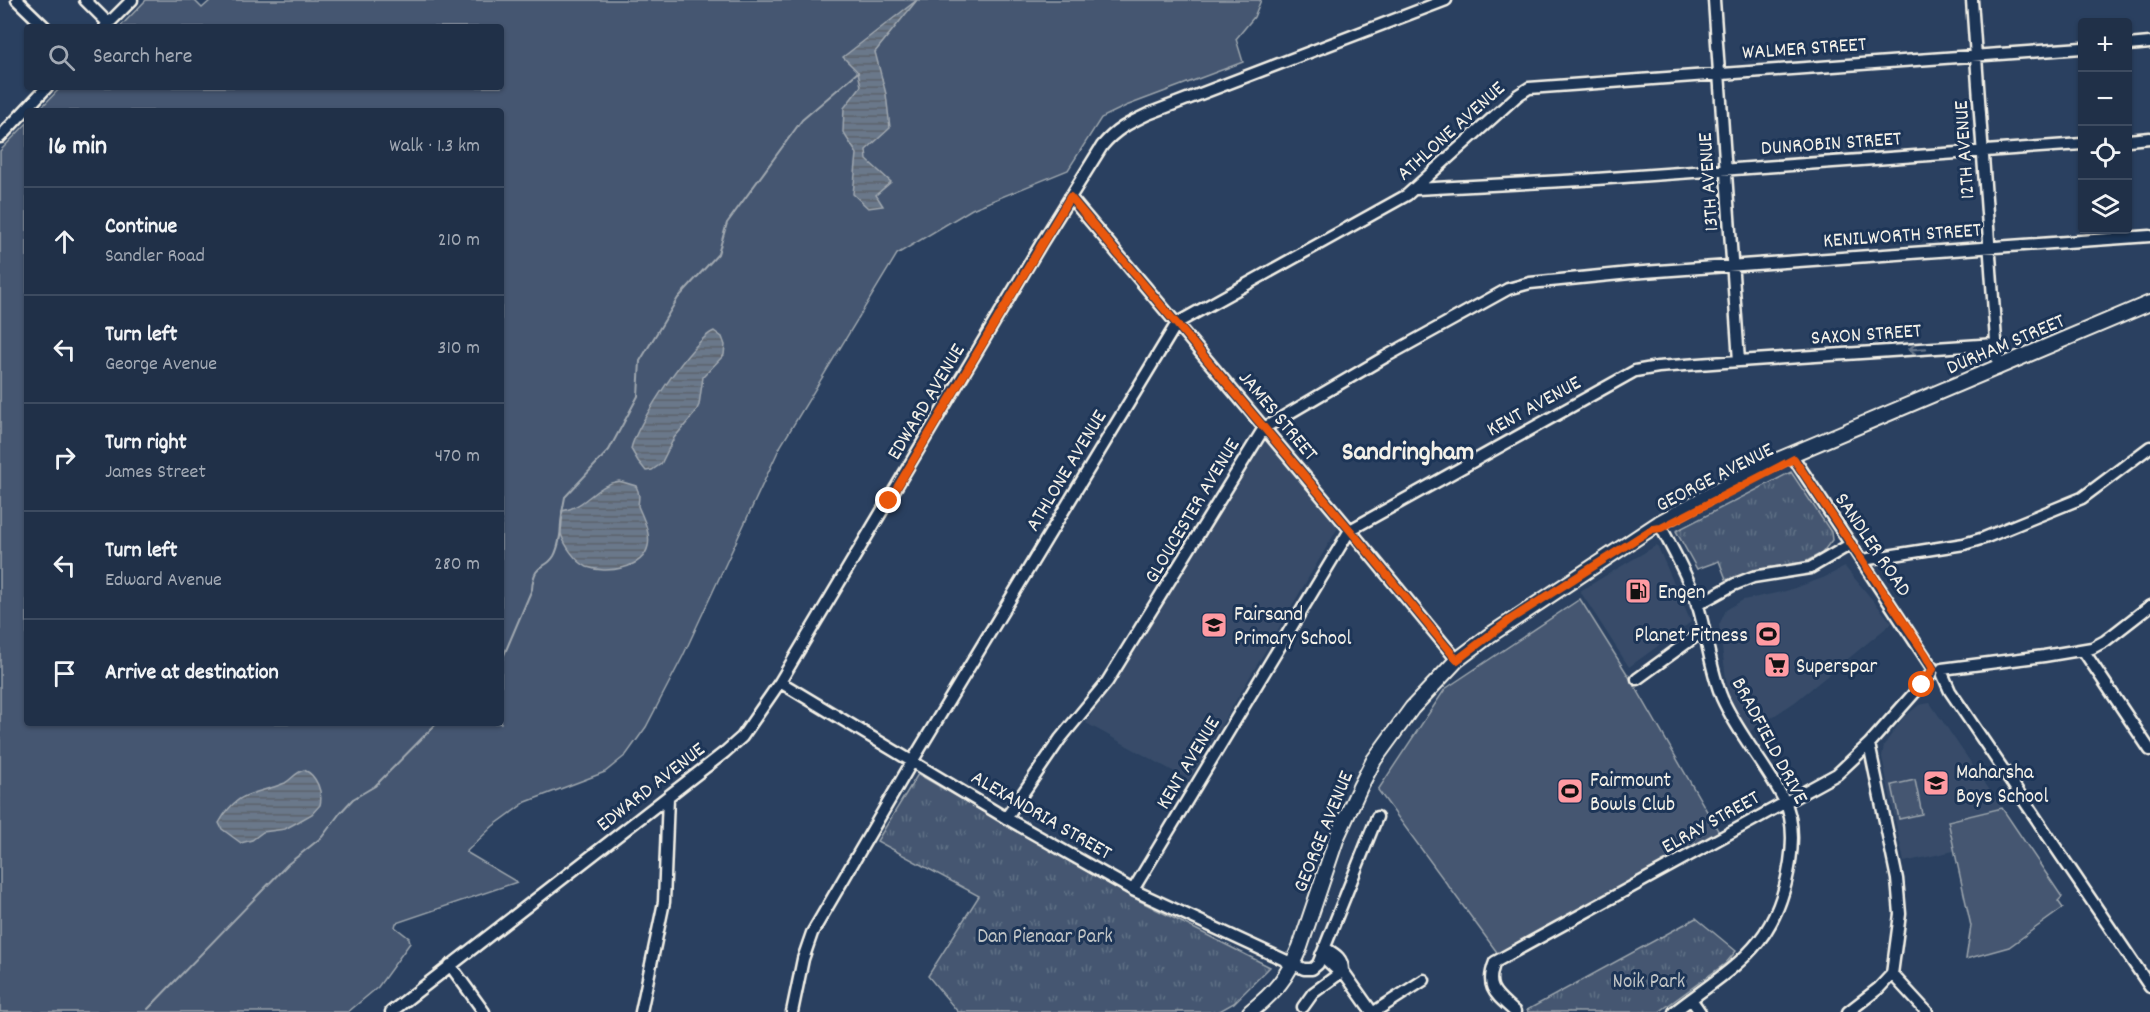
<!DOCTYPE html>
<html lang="en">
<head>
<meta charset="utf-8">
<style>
  :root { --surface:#203048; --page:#2d3c52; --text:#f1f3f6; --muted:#a2a9b4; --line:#3d4b60 }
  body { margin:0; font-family:Dekko,sans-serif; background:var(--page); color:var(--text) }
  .controls { position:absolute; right:18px; top:18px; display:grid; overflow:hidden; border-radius:6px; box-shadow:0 2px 4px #0004 }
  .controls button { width:54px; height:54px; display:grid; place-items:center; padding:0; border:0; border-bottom:2px solid var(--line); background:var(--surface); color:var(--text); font:30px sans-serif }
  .stop { position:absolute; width:18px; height:18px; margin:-14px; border:4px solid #ea580c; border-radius:50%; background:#fff }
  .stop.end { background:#ea580c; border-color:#fff; box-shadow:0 2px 6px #0008 }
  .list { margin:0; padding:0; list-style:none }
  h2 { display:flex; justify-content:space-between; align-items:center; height:78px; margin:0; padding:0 24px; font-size:26px }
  h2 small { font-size:20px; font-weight:400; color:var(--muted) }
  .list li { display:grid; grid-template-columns:39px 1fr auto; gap:18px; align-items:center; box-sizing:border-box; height:108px; padding:0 24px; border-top:2px solid var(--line) }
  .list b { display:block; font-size:22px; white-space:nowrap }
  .list p { margin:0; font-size:20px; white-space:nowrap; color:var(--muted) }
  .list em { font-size:20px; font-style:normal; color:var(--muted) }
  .icon { flex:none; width:33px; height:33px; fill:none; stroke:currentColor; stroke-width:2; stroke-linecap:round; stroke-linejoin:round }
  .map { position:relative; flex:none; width:2150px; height:1012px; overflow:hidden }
  .search { position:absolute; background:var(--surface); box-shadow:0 2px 4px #0004; left:24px; top:24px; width:480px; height:66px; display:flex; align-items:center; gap:15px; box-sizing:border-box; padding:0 21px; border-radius:6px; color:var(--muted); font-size:22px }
  .panel { position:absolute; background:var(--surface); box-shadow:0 2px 4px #0004; left:24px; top:108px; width:480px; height:618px; border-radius:6px }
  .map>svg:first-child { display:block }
  .built { fill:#374c69 }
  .grass { fill:#445771; stroke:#9ca4ac; stroke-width:1.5 }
  .park { fill:url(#park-tufts); stroke:#9ca4ac; stroke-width:1.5 }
  .water { fill:url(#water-rules); stroke:#a1a8b0; stroke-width:1.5 }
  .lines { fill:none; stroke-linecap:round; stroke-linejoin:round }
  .stream { stroke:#a1a8b0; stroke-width:2 }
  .minor-casing { stroke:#f4f1e8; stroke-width:15 }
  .major-casing { stroke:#f4f1e8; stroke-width:18 }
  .minor { stroke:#1d3557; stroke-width:10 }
  .major { stroke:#1d3557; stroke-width:14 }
  .oneway { stroke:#68778a }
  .route { stroke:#ea580c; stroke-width:8 }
  .labels { text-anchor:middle; stroke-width:6; stroke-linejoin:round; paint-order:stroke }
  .street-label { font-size:21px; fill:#f4f1e8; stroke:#1d3557 }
  .poi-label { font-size:21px; fill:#f4f1e8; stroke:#1d3557; text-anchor:start }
  .park-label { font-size:21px; fill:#bfc3c4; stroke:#1d3557 }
  .district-label { font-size:27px; font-weight:bold; fill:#f4f1e8; stroke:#1d3557 }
</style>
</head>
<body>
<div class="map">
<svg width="2150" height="1012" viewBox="0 0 2150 1012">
  <defs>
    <pattern id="park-tufts" width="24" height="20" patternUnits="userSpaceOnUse" patternTransform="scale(1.5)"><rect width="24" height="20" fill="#445771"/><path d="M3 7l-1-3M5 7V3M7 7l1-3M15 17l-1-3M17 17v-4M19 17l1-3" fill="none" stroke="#607085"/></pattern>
    <pattern id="water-rules" width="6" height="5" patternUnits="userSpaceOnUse" patternTransform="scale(1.5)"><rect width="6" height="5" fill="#6a788a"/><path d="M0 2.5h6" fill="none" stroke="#5b626b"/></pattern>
  </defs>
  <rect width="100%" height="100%" fill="#2a4060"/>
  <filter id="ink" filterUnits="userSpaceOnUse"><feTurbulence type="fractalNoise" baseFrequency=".0167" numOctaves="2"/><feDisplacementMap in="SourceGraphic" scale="12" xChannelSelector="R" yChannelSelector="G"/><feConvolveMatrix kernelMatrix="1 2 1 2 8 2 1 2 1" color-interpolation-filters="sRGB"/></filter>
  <g filter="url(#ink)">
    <path class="built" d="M1264 436 1339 526 1189 780 1086 723Z
      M1657 545 1691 622 1629 667 1580 591Z
      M1845 567 1892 623 1795 702 1748 733 1730 709 1719 625 1726 610 1743 600 1786 591 1823 578Z
      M1930 703 2002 808 1948 820 1954 851 1904 862 1882 757 1884 745 1903 718 1919 705Z"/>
    <path class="grass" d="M146 0H194L202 8 211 0H1261L1254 17 1236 39 1243 62 1126 106 1101 118 1068 170 972 209 897 254 780 447 683 656 646 727 626 755 605 772 526 802 493 826 466 852 517 882 396 923 395 927 409 938 410 943 378 987 348 1012H0V151L27 123V723H501V111H38L61 87H501V27H120Z
      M1580 599 1636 688 1720 834 1499 955 1378 790 1445 689Z
      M1915 780 1922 814 1899 819 1892 785Z
      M2002 808 2062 897 2058 901 2063 908 2009 947 1966 959 1971 926 1948 821Z"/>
    <path class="park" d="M1791 472 1831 532 1832 540 1822 553 1805 562 1754 570 1731 580 1726 579 1719 561 1697 569 1676 531Z
      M918 774 1130 896 1270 967 1234 1003 1218 1012H958L928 976 979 896 877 841Z
      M1696 918 1736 951 1726 963 1659 1012H1528L1527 1010Z"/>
    <path class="water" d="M917 0 875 52 886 94 890 128 866 150 867 160 891 182 876 195 883 206 868 208 853 194 857 154 843 132 844 108 861 86 858 72 843 57Z
      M714 331 722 337 725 345 724 355 703 377 699 405 695 413 674 438 661 464 652 470 646 471 638 461 631 449C635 426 693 339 714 331Z
      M619 481 636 486C640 494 639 498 638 506 643 518 651 533 648 546 643 569 606 574 587 567 576 562 565 546 561 534 559 528 562 518 562 511 585 508 596 484 619 481Z
      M304 770C317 775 323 793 320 805L312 814 296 823 285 829 263 832 252 840 241 843 222 829 219 823C238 789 253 796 285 783 292 779 296 772 304 770Z"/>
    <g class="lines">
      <path class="stream" d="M562 513 565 497 609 450 638 396 640 361 678 298 718 254 727 223 802 120 858 72
        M501 662 532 589C534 561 545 571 554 556 560 545 561 530 562 518
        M148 1009 288 864 322 837 340 813 353 799 375 786 437 723"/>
      <defs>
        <path id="minor" d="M17 0 45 27
          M85 0 109 24
          M1714 0 1739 361
          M1972 0 1998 369
          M105 27 132 0
          M2128 45 2150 43
          M0 137 47 87
          M2128 140 2150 138
          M1416 189 1582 180 2082 144
          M1070 197 1350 530 1457 660
          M1791 454 1933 669
          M1659 523C1672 549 1689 577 1698 606 1707 636 1710 669 1722 698 1738 734 1766 765 1784 800 1794 819 1793 842 1790 862 1777 947 1736 964 1674 1012
          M1862 560 1964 544 1984 538 2082 498 2150 447
          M1697 605 1733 585 1753 577 1810 568 1851 544
          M2083 650 2150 750
          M1942 669 2044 656 2092 648 2105 641 2150 606
          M1943 675 1950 691 2150 987
          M1637 679 1703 631
          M780 682 1006 818 1133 890 1304 969H1312L1318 964 1377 817
          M1006 818 1060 739 1107 682 1264 428 1385 357 1508 289 1530 283 1630 273 2150 236
          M1133 890 1350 530 1635 371 1658 367 1739 361 1996 344
          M1325 948C1335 954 1343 958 1343 971L1372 1012
          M1321 955 1336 969 1343 971
          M450 965 484 1012
          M1892 974 1927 1012
          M1691 999 1700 1012
          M1303 1007 1313 993 1343 971
          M391 1012 725 752 742 737 780 682 1041 244 1102 146C1115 130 1129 123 1148 114L1446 0
          M641 1012 664 902 668 797
          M792 1012 803 959 812 933 913 760 1177 323 1407 195 1518 95 1529 88 2082 48
          M1374 1012 1424 980
          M1515 1012C1497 995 1484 989 1495 962L1837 774 1869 744 1932 673
          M1848 1012 1879 988 1892 974 1900 914 1897 879 1869 744"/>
        <path id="major" d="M1250 1012C1276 991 1287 978 1300 947L1337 837 1360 787 1374 760 1412 708 1457 660 1490 635 1659 523 1759 468 2150 303"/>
      </defs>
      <use href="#minor" class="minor-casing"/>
      <use href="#major" class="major-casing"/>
      <use href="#minor" class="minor"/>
      <use href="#major" class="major"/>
    </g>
    <defs><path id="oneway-shaft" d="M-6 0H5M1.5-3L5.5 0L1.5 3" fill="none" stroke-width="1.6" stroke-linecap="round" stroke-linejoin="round" transform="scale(1.5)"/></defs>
    <use class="oneway" href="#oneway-shaft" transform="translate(1917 349) rotate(176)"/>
  </g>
  <g class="lines" filter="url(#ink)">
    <path class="route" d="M889 501 1070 197 1350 530 1457 660 1511 619 1652 529 1661 528 1794 459 1925 654 1933 669 1922 685"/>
  </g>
  <defs>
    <symbol id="fuel-square" viewBox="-11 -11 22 22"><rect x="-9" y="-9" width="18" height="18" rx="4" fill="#ff9aa2" stroke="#1d3557"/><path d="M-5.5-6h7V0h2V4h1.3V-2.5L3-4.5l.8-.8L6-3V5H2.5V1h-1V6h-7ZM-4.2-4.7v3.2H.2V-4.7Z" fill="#111"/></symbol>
    <symbol id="school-square" viewBox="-11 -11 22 22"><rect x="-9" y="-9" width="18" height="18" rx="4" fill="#ff9aa2" stroke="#1d3557"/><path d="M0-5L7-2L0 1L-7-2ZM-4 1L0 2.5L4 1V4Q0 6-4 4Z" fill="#111"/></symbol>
    <symbol id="stadium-square" viewBox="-11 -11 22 22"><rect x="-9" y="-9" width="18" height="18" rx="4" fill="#ff9aa2" stroke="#1d3557"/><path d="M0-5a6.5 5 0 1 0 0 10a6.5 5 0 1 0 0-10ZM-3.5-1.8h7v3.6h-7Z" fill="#111"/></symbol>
    <symbol id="supermarket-square" viewBox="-11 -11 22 22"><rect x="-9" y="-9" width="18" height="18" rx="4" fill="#ff9aa2" stroke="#1d3557"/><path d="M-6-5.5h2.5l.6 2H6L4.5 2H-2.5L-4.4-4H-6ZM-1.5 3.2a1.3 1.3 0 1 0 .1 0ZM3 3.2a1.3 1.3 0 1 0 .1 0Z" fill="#111"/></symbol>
  </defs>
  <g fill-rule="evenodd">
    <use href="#fuel-square" x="1623" y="576" width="30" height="30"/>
    <use href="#school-square" x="1199" y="610" width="30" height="30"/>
    <use href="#stadium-square" x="1753" y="619" width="30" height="30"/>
    <use href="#supermarket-square" x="1762" y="650" width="30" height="30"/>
    <use href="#school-square" x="1921" y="768" width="30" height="30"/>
    <use href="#stadium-square" x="1555" y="776" width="30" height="30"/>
  </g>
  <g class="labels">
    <g class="street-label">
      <text transform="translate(1804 47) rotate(-4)" y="7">WALMER STREET</text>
      <text transform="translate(1450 130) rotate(-42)" y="7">ATHLONE AVENUE</text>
      <text transform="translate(1831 142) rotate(-4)" y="7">DUNROBIN STREET</text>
      <text transform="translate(1963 150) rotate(-94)" y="7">12TH AVENUE</text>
      <text transform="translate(1707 182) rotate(-94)" y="7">13TH AVENUE</text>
      <text transform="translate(1902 234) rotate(-4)" y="7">KENILWORTH STREET</text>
      <text transform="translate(1866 333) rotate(-4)" y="7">SAXON STREET</text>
      <text transform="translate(2005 343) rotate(-23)" y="7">DURHAM STREET</text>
      <text transform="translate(925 401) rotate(-59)" y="7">EDWARD AVENUE</text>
      <text transform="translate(1533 405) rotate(-29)" y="7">KENT AVENUE</text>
      <text transform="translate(1279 415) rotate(50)" y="7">JAMES STREET</text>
      <text transform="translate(1065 470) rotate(-59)" y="7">ATHLONE AVENUE</text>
      <text transform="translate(1714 476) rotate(-27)" y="7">GEORGE AVENUE</text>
      <text transform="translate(1191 510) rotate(-59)" y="7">GLOUCESTER AVENUE</text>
      <text transform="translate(1874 544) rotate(56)" y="7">SANDLER ROAD</text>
      <text transform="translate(1771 740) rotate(62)" y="7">BRADFIELD DRIVE</text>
      <text transform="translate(1187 762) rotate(-59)" y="7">KENT AVENUE</text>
      <text transform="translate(650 786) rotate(-38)" y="7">EDWARD AVENUE</text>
      <text transform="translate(1042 814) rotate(30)" y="7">ALEXANDRIA STREET</text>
      <text transform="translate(1710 821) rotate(-29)" y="7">ELRAY STREET</text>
      <text transform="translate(1322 831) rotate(-68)" y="7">GEORGE AVENUE</text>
    </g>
    <g class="poi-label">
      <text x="1658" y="598">Engen</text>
      <text x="1234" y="620">Fairsand<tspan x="1234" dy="24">Primary School</tspan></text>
      <text x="1748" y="641" text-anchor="end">Planet Fitness</text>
      <text x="1796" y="672">Superspar</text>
      <text x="1956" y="778">Maharsha<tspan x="1956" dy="24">Boys School</tspan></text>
      <text x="1590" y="786">Fairmount<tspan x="1590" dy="24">Bowls Club</tspan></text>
    </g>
    <g class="park-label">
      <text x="1045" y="942">Dan Pienaar Park</text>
      <text x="1649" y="987">Noik Park</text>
    </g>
    <g class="district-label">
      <text x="1408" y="459">Sandringham</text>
    </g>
  </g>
</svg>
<div class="controls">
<button>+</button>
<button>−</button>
<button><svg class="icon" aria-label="locate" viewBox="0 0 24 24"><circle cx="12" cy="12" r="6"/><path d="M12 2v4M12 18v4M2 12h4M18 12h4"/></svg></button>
<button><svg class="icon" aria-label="layers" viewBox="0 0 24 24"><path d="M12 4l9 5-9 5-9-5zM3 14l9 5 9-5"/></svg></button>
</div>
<div class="stop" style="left:1922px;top:685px"></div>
<div class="stop end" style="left:889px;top:501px"></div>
<div class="search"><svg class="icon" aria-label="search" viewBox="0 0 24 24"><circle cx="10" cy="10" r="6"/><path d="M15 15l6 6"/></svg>Search here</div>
<section class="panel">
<h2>16 min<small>Walk · 1.3 km</small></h2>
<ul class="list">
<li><svg class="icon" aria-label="ahead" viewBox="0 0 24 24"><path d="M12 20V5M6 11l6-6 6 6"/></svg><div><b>Continue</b><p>Sandler Road</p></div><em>210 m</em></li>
<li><svg class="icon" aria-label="left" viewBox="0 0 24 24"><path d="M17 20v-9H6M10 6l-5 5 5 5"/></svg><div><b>Turn left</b><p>George Avenue</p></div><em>310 m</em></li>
<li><svg class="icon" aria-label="right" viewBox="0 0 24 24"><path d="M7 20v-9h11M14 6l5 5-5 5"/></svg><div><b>Turn right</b><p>James Street</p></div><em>470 m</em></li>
<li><svg class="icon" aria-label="left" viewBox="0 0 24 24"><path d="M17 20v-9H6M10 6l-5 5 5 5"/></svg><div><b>Turn left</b><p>Edward Avenue</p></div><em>280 m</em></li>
<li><svg class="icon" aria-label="arrive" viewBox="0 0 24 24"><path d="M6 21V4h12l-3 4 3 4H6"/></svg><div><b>Arrive at destination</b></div></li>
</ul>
</section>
</div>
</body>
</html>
